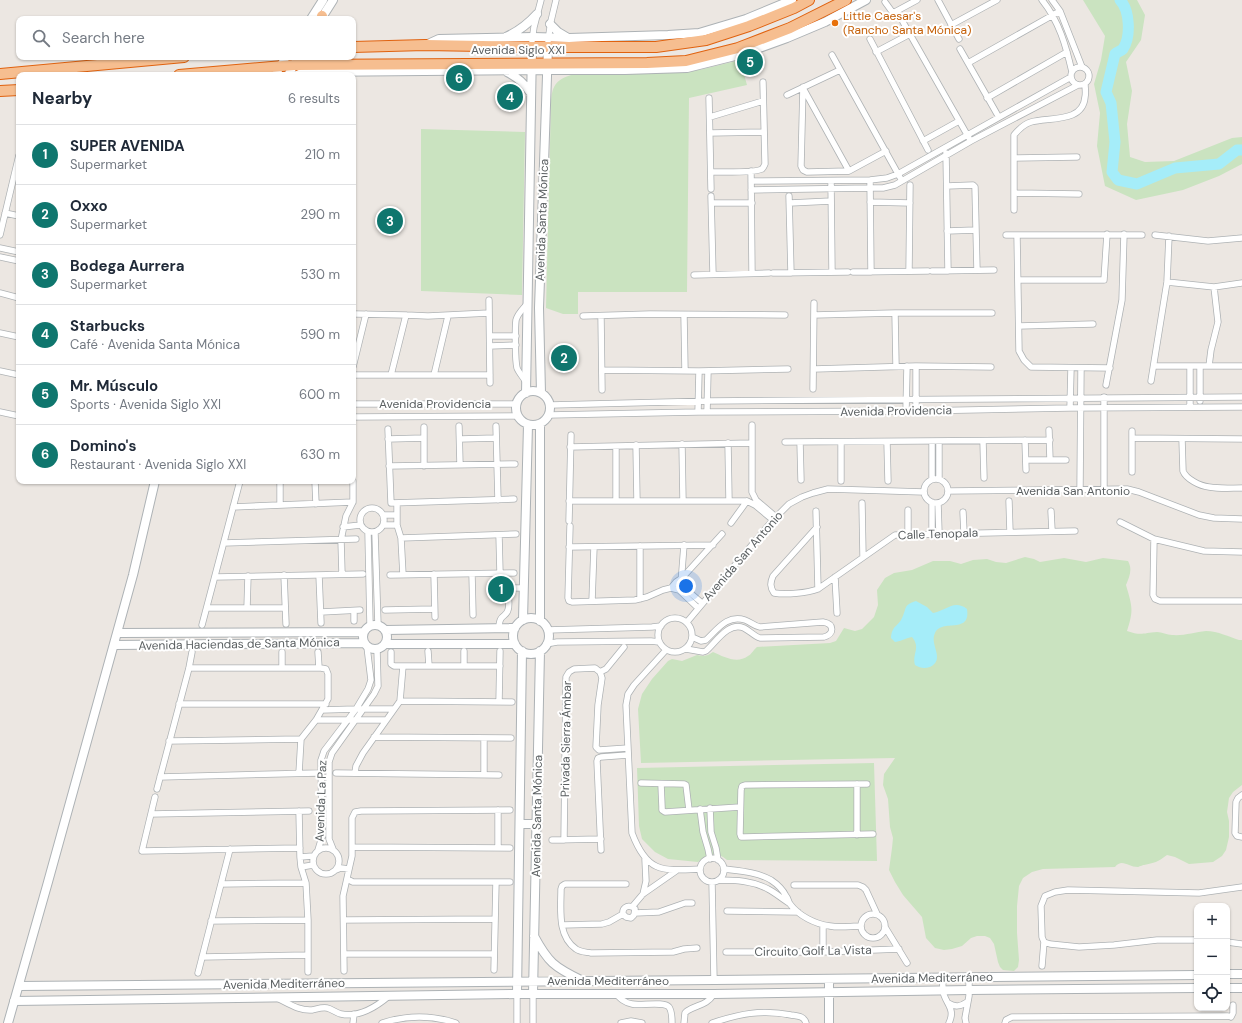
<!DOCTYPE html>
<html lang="en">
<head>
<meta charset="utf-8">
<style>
  :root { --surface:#fff; --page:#f2f2f3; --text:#1f2937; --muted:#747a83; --line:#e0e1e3; --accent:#0f766e }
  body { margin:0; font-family:"DM Sans",sans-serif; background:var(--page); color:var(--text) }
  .controls { position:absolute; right:12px; bottom:12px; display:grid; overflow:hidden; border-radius:8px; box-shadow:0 1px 3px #0004 }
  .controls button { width:36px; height:36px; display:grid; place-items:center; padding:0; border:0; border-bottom:1px solid var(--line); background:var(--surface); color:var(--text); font:20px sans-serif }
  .you { position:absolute; left:686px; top:586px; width:14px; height:14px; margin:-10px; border:3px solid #fff; border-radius:50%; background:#1a73e8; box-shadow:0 0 0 6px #1a73e833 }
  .badge { display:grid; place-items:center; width:26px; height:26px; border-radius:50%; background:var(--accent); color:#fff; font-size:13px; font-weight:700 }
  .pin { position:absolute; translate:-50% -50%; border:2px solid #fff; box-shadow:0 1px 4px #0006 }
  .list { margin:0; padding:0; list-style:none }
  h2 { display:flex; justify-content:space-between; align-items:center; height:52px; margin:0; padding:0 16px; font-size:17px }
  h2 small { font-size:13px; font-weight:400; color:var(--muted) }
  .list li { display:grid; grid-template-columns:26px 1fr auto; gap:12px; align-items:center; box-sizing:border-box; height:60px; padding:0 16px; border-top:1px solid var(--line) }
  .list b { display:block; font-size:15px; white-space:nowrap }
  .list p { margin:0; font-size:13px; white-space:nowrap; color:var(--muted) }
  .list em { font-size:13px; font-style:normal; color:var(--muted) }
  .icon { flex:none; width:22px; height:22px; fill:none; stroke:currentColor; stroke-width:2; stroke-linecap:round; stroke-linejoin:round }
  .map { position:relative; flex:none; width:1242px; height:1023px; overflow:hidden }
  .search { position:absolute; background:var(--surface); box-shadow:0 1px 3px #0004; left:16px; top:16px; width:340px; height:44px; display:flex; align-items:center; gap:10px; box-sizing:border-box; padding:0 14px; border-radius:8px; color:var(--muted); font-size:15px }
  .panel { position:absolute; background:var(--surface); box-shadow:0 1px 3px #0004; left:16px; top:72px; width:340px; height:412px; border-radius:8px }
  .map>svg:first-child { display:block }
  .green { fill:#cae3c0 }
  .water { fill:#a5edf9 }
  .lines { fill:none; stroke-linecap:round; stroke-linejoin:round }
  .river { stroke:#a5edf9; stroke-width:11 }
  .street-casing { stroke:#aeb2b4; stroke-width:7 }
  .secondary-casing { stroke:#adb2b5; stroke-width:10 }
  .highway-casing { stroke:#e0620f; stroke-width:12 }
  .street { stroke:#fff; stroke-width:5.5 }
  .secondary { stroke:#fff; stroke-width:8 }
  .highway { stroke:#f6be90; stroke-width:10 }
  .food-dot { fill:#e8710a; stroke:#fff; stroke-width:1.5 }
  .labels { text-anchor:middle; stroke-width:4; stroke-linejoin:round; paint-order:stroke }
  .food-label { font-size:12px; fill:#c56008; stroke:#fff; text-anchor:start }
  .street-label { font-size:12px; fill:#5b6062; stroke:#fff }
</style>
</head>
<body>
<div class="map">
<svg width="1242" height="1023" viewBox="0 0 1242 1023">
  <rect width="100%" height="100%" fill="#ece7e2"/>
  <path class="green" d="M1083 0H1137L1145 15 1141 40 1126 62 1132 91 1127 124 1130 157 1145 162 1174 161 1232 138 1242 137V164L1219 176 1183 190 1136 200 1105 186 1097 146 1100 113 1094 84 1101 60 1105 36Z
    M740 60 747 85 689 98 687 292H578V314H563L546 308 551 102C552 87 555 80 571 75L699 70Z
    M421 129 525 132 522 295 421 291Z
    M1025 557 1034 559 1040 562 1064 558 1086 562 1103 558 1128 561C1133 570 1129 577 1126 585 1132 606 1134 610 1127 631 1141 636 1143 633 1157 632 1162 632 1167 635 1172 635 1184 636 1195 632 1206 631 1218 631 1229 637 1239 640H1242V785L1233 792 1229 798 1227 812 1229 821V837L1226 850 1222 856 1213 862 1189 864 1175 857 1167 855C1158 862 1154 863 1144 865 1143 865 1138 867 1138 867 1128 867 1122 858 1115 867L1043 869 1032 872 1023 878 1019 886 1017 906V933L1019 960 1018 967 1014 971 1003 970 1000 967 998 962 994 944 990 938 985 936H977L971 938 962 946 952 949 944 950 935 948 926 938 922 917 903 895 895 882 889 870 892 848 893 838 890 827 888 799 883 785 884 774 895 758 641 763 638 709 642 694 652 679 668 661 672 659 682 661 697 655 703 656 708 655 713 652C724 657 737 664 748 656 752 654 753 650 757 647L830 643 836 641 844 628 855 631 862 629 874 617 878 605 877 590 885 578 894 573 912 570 933 561H950L961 564 973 560 987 559 996 562 1006 563Z
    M874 763 877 861 727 860C717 851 707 854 698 862L668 859 655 852 642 839 639 826 637 768Z"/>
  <path class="water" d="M916 601 927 607 933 613C946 611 954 599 967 609 971 635 942 618 935 633 929 645 946 659 930 667 924 669 920 668 915 665 912 653 921 648 912 637 906 638 902 641 895 642L891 638C892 625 898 627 902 618 907 608 903 605 916 601Z"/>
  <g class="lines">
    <path class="river" d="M1120 0C1130 10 1131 37 1123 49 1121 51 1117 52 1115 54L1106 92 1111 103 1115 142 1112 172 1118 180 1137 184 1175 168 1219 164 1237 150H1242"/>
    <defs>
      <path id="street" d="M938 0 959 39
        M1042 0C1059 21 1066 46 1072 72
        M1052 0 1060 11 1082 67
        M885 2 893 13 917 0
        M903 22 969 138
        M951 25 997 0
        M870 39 928 150
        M532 41 534 27 541 0
        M548 41 551 21 556 0
        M960 49 997 114
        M876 52 910 34
        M832 55 902 181
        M968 63 1060 11
        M1071 76a9 9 0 1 1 18 0a9 9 0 1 1-18 0Z
        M803 87 801 166 803 170 807 172 849 171 886 151
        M803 88 849 171
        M787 95 840 70
        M709 98 711 189
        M987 98 1067 52
        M710 117 763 101
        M710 133 764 132
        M923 141 959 121
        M946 153 948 271
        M1014 158 1077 157
        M751 171 752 273
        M711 172C720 172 757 173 762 169 764 167 764 166 765 164L763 82
        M870 180 871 272
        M751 181 870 180 887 178 898 174 1071 77
        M831 181 832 272
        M947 186 973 185 975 187 977 270
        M751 190 870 188H883L895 185 971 141 1078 85
        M1014 193 1079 194
        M711 196 713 274
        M789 196 791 273
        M870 202 910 203
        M712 203H752
        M790 203 831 201
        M1014 210V135C1019 129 1024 124 1031 122 1049 117 1083 123 1085 97 1086 93 1085 88 1085 84
        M5 213 19 216
        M947 231 976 230
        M0 235 19 155
        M1006 235H1142
        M1017 235 1019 351 1024 360 1031 367 1110 368
        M1155 235 1208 241 1242 238
        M0 248 19 252
        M0 257 19 261
        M909 271 910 185
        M932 271 994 270
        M853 272 928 271
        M773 273 848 272
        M694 275 769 273
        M1018 280H1104L1107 234
        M1167 282 1214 287 1242 283
        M0 293 19 298
        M489 300 490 383
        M895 313 896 366
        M356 314 406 315 428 316 489 313
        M684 315 685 371
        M814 315 895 313H992
        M583 316 650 314 785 315
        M601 316 602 390
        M1019 326 1093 324
        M0 333 19 337
        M490 336H516
        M490 346 516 345
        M1154 366H1242
        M1200 366V401
        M1209 366 1211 350 1218 322 1214 287
        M353 367 366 314
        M814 369 916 366 991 367
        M602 370 699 371 788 369
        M0 371 19 375
        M353 375H490
        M391 375 406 315
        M434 375 448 316
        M1151 381 1167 282 1169 236
        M526 382C523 377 519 373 517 368 515 360 515 328 516 320 518 313 523 309 527 304
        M1106 385 1122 300 1124 234
        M813 389 814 303
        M1104 397V489
        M353 404H517
        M551 405 708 401 1242 397
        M1190 407V366
        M1070 408 1071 368
        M906 411 907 366
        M916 411V366
        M0 412 19 416
        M698 412 699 371
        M707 412 708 371
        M549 415 698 412 916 411 1070 408 1242 407
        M353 417 518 416
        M752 425V492L756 500 776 517
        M459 426 460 465
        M496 426 498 500
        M424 427V466
        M388 429 391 503 514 499
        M1049 430 1050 460
        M1132 431V472
        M1132 438 1242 439
        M388 439 424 438
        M460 439 496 438
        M1182 439 1183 471C1186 479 1200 486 1209 487 1220 489 1231 488 1242 488
        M1025 440 1026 470
        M932 441V479
        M983 441 984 478
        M785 442 1050 440
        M800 442 801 480
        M887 442 888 481
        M728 443 729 500
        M682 444 683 501
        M636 445 637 501
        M570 447 752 443
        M1026 460H1066
        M389 466 515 464
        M939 479V441
        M924 491a12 12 0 1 1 24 0a12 12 0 1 1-24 0Z
        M280 481V505
        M315 481 316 504
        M841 481V442
        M1080 489 1081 368
        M948 491 1127 489 1139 492 1199 515 1214 518 1242 519
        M569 501H747L755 505 773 520
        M616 501V446
        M1009 501 1010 532
        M932 502V533
        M397 503V525L401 538 403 575
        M862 503 863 556
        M938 503 939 533
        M233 507 353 502
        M360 520a12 12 0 1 1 24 0a12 12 0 1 1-24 0Z
        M908 510V534
        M816 511 818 589
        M1051 511 1052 531
        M963 512 964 533
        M383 515H397
        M569 521 571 435
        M1120 522 1154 539 1204 551 1242 552
        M731 523 747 501
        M383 525H397
        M570 526 568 598 569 601 572 602 635 600 647 597 663 590 671 588 679 590 698 608
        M343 527 360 525
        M817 527 773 576C770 583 770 587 774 593 786 595 807 593 818 589L895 535 1075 531
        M368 533 370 625
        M375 533 378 625
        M499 535 500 573
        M401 538 516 534
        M1154 539 1153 595 1155 599 1160 601H1242
        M224 543 356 539
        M684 545 681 583 683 587 702 603
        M569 547 713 545
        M342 574 341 540 346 516 353 502V481
        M434 574 435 617
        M472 574 473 615
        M284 575 286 624
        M319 575 321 623
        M390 575 514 573
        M215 577 363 574
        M835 577 837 613
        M671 588 676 582 682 578 722 534
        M640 599V546
        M592 601 594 547
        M207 608H285
        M247 608 248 576
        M385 610 434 609
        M354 611V621
        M321 612 360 610
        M658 635a17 17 0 1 1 34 0a17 17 0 1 1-34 0Z
        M687 622 773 520 789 504 802 497 813 493 828 489 924 492
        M202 625 240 481
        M499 629C499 613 506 618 508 610 510 604 508 596 508 590L512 588H524
        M547 630 652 627 661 626
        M546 644 557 642 651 641 659 642
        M686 649 703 652 706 651C716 642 729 621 744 628 750 631 754 636 760 638L824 637C834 634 835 624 823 622L760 627C754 626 751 622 745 620 727 614 717 630 706 640L701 641 692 637
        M666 650 634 685 628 694 626 705 632 833C647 873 662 871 700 869
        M428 651 429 666
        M464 651V666
        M282 652V668
        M318 652 319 668
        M391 652V664L394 666H500
        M189 668H321L326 669 328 674V699L316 720 301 739 299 773
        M600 672 606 669 624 647
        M400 701 512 702
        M499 702 500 651
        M179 704H326
        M322 710 356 709H394
        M316 720H386
        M374 737 511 738
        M484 738V775
        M169 741 301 739
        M336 773 499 775
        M355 773 356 766 363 753 400 701 403 666
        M160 777 318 773
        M641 783 684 784 686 785 689 810
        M661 784 662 807V810L665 812 740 807
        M867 784 745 785 742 786 741 790 740 834 741 837H744L873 834
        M157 789 189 668 192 652
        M1242 795 1238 798 1236 802 1235 833 1237 836 1242 837
        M155 797 142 851 300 848
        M710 808 711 832 716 848 718 860
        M700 809 703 832 708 849 710 859
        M299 811 300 857 301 867 306 883 308 920V972
        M151 814 309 811
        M857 835V784
        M552 840 601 839
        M564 840 566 677 569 672 574 669 595 668 600 672 602 678 598 705 596 747 599 750 628 748
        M352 847 510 848
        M498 847V810
        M313 861a13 13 0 1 1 26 0a13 13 0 1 1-26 0Z
        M333 849 329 839V762L332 753 374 694 378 686 377 649
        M318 850 322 837 321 760 324 751 356 709 368 689 371 680 367 647
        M601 850 597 761 598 758 601 757 628 755
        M300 857 313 856
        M700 870a12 12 0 1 1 24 0a12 12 0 1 1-24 0Z
        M301 867 313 865
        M724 869C740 871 757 872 771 880 777 884 783 890 786 896 788 898 788 901 790 904 799 916 815 924 830 926 839 928 851 926 861 926
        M336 870 341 868 349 869
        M347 879 353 882H510
        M719 880C736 880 753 881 768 889 776 893 782 899 789 903
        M712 882 714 980
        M221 884 306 883
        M626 884H565L562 886 561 889C561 909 557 936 576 949 580 952 586 952 591 953L673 952 684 949 697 948
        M794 885H858L863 887 866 890 877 914
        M643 894 646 881 645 859
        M632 907 643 894 676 871
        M727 911 798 912
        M635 913 659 912 685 903H692
        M861 926a12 12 0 1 1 24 0a12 12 0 1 1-24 0Z
        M623 914 626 917 631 918 634 915 635 909
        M344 920 495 919
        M211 921 308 920
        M562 925 602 924 609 922 623 914C622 908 627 905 632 907
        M885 927 907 963
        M1044 942 1050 944 1079 947 1114 945 1157 940H1197
        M1227 942 1242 944
        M726 952H823L899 949
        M823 952V925
        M344 954H494
        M202 957 308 955
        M1042 966 1044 942 1042 937 1041 906 1045 896 1055 892 1068 890 1199 893 1242 887
        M494 970 496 882
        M344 971 343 896 352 856V818L355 812 361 811 510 810
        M198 973 230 849
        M943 978C943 983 942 990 944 995 948 1006 955 1010 949 1023
        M517 994V1023
        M533 994V1023
        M616 994C621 999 625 1003 632 1004 640 1006 664 1001 669 1007 672 1011 672 1019 672 1023
        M277 998C288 1003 299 1011 312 1010 317 1009 322 1007 327 1008 332 1009 336 1013 341 1014 359 1018 376 1007 389 996
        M948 1003C955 1007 960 1007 967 1002
        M1231 1017 1233 1013V1005
        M353 1023 354 1014
        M382 1023C407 1015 432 1015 456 1023
        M621 1023 631 1021 642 1023
        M684 1023 685 1013 687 1011C698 1004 706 1006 714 994
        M712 1023C739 1014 762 1009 791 1015 798 1016 804 1016 806 1023
        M966 1023 965 1018 969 996V977
        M1005 1023 1006 1020 1012 1017 1228 1016 1231 1017"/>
      <path id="secondary" d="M311 19 323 0
        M321 19 333 0
        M550 24 558 32 568 38
        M506 37C519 31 528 24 537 14
        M428 44 439 39 533 37 569 38 668 35 699 33 746 19 792 0
        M507 72C517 77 524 83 530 92
        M275 75 286 57
        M288 75 299 57
        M297 75 302 73 309 72 547 70H625L687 68 743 54 787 38 825 22 866 0
        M516 408a17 17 0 1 1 34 0a17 17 0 1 1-34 0Z
        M526 393 532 47
        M541 393 539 308 548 47
        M540 424V621
        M513 636a18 18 0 1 1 36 0a18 18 0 1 1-36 0Z
        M523 620 528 425
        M363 637a12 12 0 1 1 24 0a12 12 0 1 1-24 0Z
        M386 630 515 628
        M117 633 363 632
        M385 644H515
        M114 645 364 643
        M520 824H537
        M534 936C548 962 554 967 581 980
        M1227 974H1242
        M829 979V1023
        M19 986 714 980 1197 975
        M1227 988H1242
        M517 994 522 651
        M533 994 540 651
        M14 1001 517 994H714L969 990 1197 988
        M8 1023 48 882 133 575 155 481"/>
      <path id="highway" d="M322 19V16
        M353 47 425 45 532 47H656L706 40 749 26 794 8 809 0
        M0 74 184 57
        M179 75 294 65 647 63 686 61 738 48 790 28 846 0
        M0 91 19 90"/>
    </defs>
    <use href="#street" class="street-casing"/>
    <use href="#secondary" class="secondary-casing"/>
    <use href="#highway" class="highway-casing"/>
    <use href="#street" class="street"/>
    <use href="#secondary" class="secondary"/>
    <use href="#highway" class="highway"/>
  </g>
  <circle class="food-dot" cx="835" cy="23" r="4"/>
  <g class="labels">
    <g class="food-label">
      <text x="843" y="20">Little Caesar's<tspan x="843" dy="14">(Rancho Santa Mónica)</tspan></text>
    </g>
    <g class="street-label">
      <text x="518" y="54">Avenida Siglo XXI</text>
      <text transform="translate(542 220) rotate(-88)" y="4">Avenida Santa Mónica</text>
      <text x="435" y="408">Avenida Providencia</text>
      <text transform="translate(896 411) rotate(-1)" y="4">Avenida Providencia</text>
      <text x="1073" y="495">Avenida San Antonio</text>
      <text transform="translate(938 534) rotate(-2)" y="4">Calle Tenopala</text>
      <text transform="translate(743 556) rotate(-49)" y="4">Avenida San Antonio</text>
      <text transform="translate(239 644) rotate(-1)" y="4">Avenida Haciendas de Santa Mónica</text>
      <text transform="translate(566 739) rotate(-89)" y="4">Privada Sierra Ámbar</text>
      <text transform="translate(321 801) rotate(-88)" y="4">Avenida La Paz</text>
      <text transform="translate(537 816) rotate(-89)" y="4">Avenida Santa Mónica</text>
      <text transform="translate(813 951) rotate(-1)" y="4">Circuito Golf La Vista</text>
      <text transform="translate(932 978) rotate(-1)" y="4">Avenida Mediterráneo</text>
      <text x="608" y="985">Avenida Mediterráneo</text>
      <text transform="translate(284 984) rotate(-1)" y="4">Avenida Mediterráneo</text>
    </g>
  </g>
</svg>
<div class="controls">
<button>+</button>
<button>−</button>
<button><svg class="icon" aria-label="locate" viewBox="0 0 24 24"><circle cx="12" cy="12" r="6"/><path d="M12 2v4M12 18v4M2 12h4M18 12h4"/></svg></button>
</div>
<div class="you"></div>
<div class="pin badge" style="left:501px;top:589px">1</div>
<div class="pin badge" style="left:564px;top:358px">2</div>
<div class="pin badge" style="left:390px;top:221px">3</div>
<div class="pin badge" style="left:510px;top:97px">4</div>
<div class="pin badge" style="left:750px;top:62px">5</div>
<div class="pin badge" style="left:459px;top:78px">6</div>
<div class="search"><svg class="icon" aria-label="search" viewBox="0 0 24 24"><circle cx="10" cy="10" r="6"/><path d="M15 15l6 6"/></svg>Search here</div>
<section class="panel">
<h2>Nearby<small>6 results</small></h2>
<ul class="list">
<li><span class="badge">1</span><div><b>SUPER AVENIDA</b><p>Supermarket</p></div><em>210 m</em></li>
<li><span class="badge">2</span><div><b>Oxxo</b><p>Supermarket</p></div><em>290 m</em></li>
<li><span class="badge">3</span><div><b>Bodega Aurrera</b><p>Supermarket</p></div><em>530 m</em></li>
<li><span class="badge">4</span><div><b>Starbucks</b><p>Café · Avenida Santa Mónica</p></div><em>590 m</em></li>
<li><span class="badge">5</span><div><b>Mr. Músculo</b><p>Sports · Avenida Siglo XXI</p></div><em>600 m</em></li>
<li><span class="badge">6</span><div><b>Domino's</b><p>Restaurant · Avenida Siglo XXI</p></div><em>630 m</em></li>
</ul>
</section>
</div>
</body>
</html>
